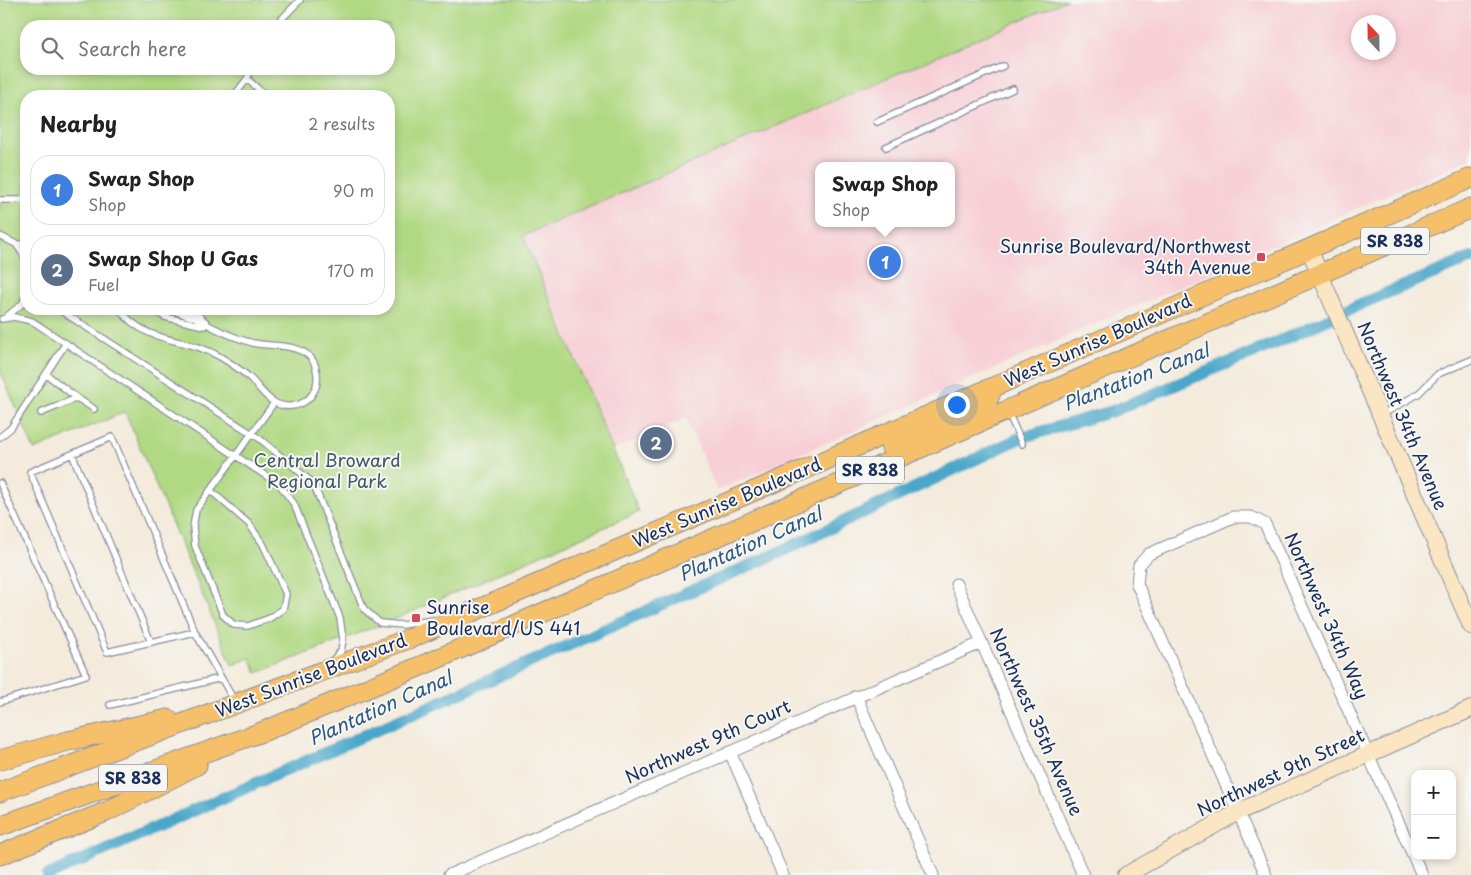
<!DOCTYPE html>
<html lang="en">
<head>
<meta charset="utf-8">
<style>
  :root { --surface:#fff; --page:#f6f6f6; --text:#222; --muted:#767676; --line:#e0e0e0; --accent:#b45309 }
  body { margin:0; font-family:"Playpen Sans",sans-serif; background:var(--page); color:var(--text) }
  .controls { position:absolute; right:15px; bottom:15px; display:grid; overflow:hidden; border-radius:10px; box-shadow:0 2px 8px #0003 }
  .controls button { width:45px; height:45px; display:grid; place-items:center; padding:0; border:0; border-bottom:1px solid var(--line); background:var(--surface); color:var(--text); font:25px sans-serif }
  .compass { position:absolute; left:1351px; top:15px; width:45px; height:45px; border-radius:50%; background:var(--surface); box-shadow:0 2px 8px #0003; rotate:338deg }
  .you { position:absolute; left:956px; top:404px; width:18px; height:18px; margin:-12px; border:4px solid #fff; border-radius:50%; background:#1a73e8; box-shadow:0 0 0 8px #1a73e833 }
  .badge { display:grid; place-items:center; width:32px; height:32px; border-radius:50%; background:var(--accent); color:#fff; font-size:16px; font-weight:700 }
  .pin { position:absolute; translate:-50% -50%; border:2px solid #fff; box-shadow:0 1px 5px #0006 }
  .popup { position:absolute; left:815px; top:162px; width:140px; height:65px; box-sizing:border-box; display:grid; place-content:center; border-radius:10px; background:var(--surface); filter:drop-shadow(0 1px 4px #0005); font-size:16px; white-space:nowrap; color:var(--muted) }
  .popup b { font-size:19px; color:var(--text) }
  .popup::after { content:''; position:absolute; left:50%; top:100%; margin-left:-10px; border:10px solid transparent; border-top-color:var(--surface) }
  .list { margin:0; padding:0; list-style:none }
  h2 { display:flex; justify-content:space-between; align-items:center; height:65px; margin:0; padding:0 20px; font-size:21px }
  h2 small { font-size:16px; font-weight:400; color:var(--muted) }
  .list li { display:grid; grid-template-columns:32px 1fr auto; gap:15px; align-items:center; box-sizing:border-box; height:70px; margin:0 10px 10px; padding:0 10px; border:1px solid var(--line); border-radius:20px }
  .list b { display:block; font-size:19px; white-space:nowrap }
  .list p { margin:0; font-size:16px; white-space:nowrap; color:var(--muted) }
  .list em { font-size:16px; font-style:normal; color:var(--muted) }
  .icon { flex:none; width:28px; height:28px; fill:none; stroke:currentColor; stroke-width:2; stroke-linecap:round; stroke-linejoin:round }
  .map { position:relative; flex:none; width:1471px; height:875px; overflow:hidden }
  .search { position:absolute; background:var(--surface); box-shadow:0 2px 8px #0003; left:20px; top:20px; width:375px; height:55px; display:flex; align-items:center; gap:12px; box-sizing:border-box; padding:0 18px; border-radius:20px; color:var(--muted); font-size:19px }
  .panel { position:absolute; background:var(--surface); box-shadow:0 2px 8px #0003; left:20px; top:90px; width:375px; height:225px; border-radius:20px }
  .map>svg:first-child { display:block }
  .built { fill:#f7cfd5; fill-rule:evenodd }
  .green { fill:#b1d983; stroke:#668470; fill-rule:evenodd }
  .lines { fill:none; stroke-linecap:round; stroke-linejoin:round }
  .canal { stroke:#4ca7ca; stroke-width:12 }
  .lane-casing { stroke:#888d9d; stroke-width:8 }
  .street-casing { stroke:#888d9d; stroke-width:13 }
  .secondary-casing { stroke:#888d9d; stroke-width:18 }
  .primary-casing { stroke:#888d9d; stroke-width:21 }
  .lane { stroke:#fff; stroke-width:5.5 }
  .street { stroke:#fff; stroke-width:11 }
  .secondary { stroke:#fbe6c4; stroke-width:16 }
  .primary { stroke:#f6c06b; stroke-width:19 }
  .poi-dot { fill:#d1495b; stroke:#f6f6f2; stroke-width:2 }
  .labels { text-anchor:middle; stroke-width:4; stroke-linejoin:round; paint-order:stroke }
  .shield { fill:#f6f6f2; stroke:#5d6b8a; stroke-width:1 }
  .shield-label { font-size:16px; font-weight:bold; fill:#1b2f5e }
  .poi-label { font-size:18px; fill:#1b2f5e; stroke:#f6f6f2; text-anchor:end }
  .street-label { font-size:18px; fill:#1b2f5e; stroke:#f6f6f2 }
  .park-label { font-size:18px; fill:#405a67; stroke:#f6f6f2 }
  .water-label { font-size:19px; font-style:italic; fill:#2c5984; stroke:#f6f6f2 }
</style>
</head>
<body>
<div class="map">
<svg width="1471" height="875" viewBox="0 0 1471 875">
  <rect width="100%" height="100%" fill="#f6f6f2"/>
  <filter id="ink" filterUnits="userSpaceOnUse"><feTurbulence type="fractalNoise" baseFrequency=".02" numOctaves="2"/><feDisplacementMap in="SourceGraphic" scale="10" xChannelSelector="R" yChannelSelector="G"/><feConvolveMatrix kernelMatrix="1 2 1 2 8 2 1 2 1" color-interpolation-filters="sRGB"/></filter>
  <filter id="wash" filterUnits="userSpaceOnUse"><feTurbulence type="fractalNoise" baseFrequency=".0096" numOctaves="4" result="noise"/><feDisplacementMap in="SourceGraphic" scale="20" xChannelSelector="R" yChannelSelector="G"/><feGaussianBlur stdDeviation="1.12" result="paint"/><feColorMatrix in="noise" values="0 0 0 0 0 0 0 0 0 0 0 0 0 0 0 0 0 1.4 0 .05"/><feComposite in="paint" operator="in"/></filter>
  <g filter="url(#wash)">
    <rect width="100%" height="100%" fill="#f4ebdc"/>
    <path class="built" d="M1068 0H1471V158L717 491 686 418 613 450 523 236ZM1358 22H1388V52H1358ZM819 166H951V223H819Z"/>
    <path class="green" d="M0 0H1067L523 236 639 512 393 620 257 673 250 658 232 665 125 412 34 450 0 370ZM26 26H389V69H26ZM26 96H389V309H26Z"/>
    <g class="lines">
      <path class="canal" d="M48 875 778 553 1020 438 1113 411 1276 343 1363 303 1471 258"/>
    </g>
  </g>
  <g filter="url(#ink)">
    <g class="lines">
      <defs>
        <path id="lane" d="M275 26 300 0
          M247 79 266 96
          M234 96 247 79 251 69
          M877 122 1003 66
          M886 147 1013 89
          M0 200H26
          M0 236 16 244 26 259
          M16 244H26
          M58 309 260 439 313 483 364 609 380 623 402 625 433 620
          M119 309C149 347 185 335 222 358 232 364 241 370 250 378 262 390 271 408 291 406 300 406 309 400 313 393 320 382 318 363 308 355 293 343 270 347 253 343 227 336 203 323 181 309
          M151 309 165 317 204 326
          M168 309 191 317
          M191 309 206 322
          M6 317 22 304 26 296
          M2 319 14 317 32 321 280 485 294 504 340 618 343 640 341 651 331 662
          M77 398 94 409
          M1008 412 1022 444
          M41 413 77 398 46 374
          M1383 414 1418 394 1438 374 1471 360
          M0 437 11 428 66 343
          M72 454 151 642
          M0 483 86 675 0 702
          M210 490 249 524 263 544 286 594 283 609 270 618 248 626 234 625 223 615 195 546 193 527 196 510 274 403
          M195 632 112 437 30 472 107 652 195 632 235 702
          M110 705 221 678"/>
        <path id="street" d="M956 584 1083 875
          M856 696 933 875
          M730 752 783 875
          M449 875 981 643
          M1266 875 1137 584 1139 565 1149 554 1233 517H1251L1265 524 1422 875"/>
        <path id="secondary" d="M1309 249 1471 626
          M1126 875 1238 812 1471 709"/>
        <path id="primary" d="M891 448 983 406 988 400 993 387
          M0 760 68 741 168 719
          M0 792 411 638 801 471 1471 178
          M0 826 267 730 423 665 1471 208
          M0 855 108 811 197 765"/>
      </defs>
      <use href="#lane" class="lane-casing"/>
      <use href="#street" class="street-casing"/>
      <use href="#secondary" class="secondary-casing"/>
      <use href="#primary" class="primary-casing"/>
      <use href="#lane" class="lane"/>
      <use href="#street" class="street"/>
      <use href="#secondary" class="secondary"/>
      <use href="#primary" class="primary"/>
    </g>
  </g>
  <g class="poi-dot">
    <rect x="1256" y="252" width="10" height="10" rx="2.5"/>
    <rect x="411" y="613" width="10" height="10" rx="2.5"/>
  </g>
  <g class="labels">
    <g class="shield">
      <rect x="1361" y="227.5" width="68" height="27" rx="4"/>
      <rect x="836" y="456.5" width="68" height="27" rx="4"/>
      <rect x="99" y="764.5" width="68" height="27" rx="4"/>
    </g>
    <g class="shield-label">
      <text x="1395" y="247">SR 838</text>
      <text x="870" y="476">SR 838</text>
      <text x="133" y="784">SR 838</text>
    </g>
    <g class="poi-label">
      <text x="1251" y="253">Sunrise Boulevard/Northwest<tspan x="1251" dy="21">34th Avenue</tspan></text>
      <text x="426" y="614" text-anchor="start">Sunrise<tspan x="426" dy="21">Boulevard/US 441</tspan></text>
    </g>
    <g class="street-label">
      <text transform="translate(1098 341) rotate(-24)" y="6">West Sunrise Boulevard</text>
      <text transform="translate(1402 416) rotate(67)" y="6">Northwest 34th Avenue</text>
      <text transform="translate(727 503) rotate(-23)" y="6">West Sunrise Boulevard</text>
      <text transform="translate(1326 616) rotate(66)" y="6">Northwest 34th Way</text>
      <text transform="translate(311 676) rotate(-21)" y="6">West Sunrise Boulevard</text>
      <text transform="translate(1036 722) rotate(66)" y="6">Northwest 35th Avenue</text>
      <text transform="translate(708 742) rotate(-24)" y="6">Northwest 9th Court</text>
      <text transform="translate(1281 773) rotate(-25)" y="6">Northwest 9th Street</text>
    </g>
    <g class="park-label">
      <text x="327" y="467">Central Broward<tspan x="327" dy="21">Regional Park</tspan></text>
    </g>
    <g class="water-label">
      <text transform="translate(1136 377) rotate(-21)" y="7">Plantation Canal</text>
      <text transform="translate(750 544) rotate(-24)" y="7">Plantation Canal</text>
      <text transform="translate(380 708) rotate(-24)" y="7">Plantation Canal</text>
    </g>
  </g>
</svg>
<div class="controls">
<button>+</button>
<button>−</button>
</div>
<svg class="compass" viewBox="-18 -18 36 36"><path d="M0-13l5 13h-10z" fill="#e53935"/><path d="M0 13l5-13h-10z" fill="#767676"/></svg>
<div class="you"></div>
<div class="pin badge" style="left:885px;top:262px;background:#3f7fe0">1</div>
<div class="popup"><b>Swap Shop</b>Shop</div>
<div class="pin badge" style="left:656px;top:443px;background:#5c6f8a">2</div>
<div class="search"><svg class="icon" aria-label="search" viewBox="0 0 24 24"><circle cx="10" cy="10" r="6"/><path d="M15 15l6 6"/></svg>Search here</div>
<section class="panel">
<h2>Nearby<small>2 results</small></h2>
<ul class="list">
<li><span class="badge" style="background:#3f7fe0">1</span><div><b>Swap Shop</b><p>Shop</p></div><em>90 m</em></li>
<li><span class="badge" style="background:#5c6f8a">2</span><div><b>Swap Shop U Gas</b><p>Fuel</p></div><em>170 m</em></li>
</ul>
</section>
</div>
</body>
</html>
